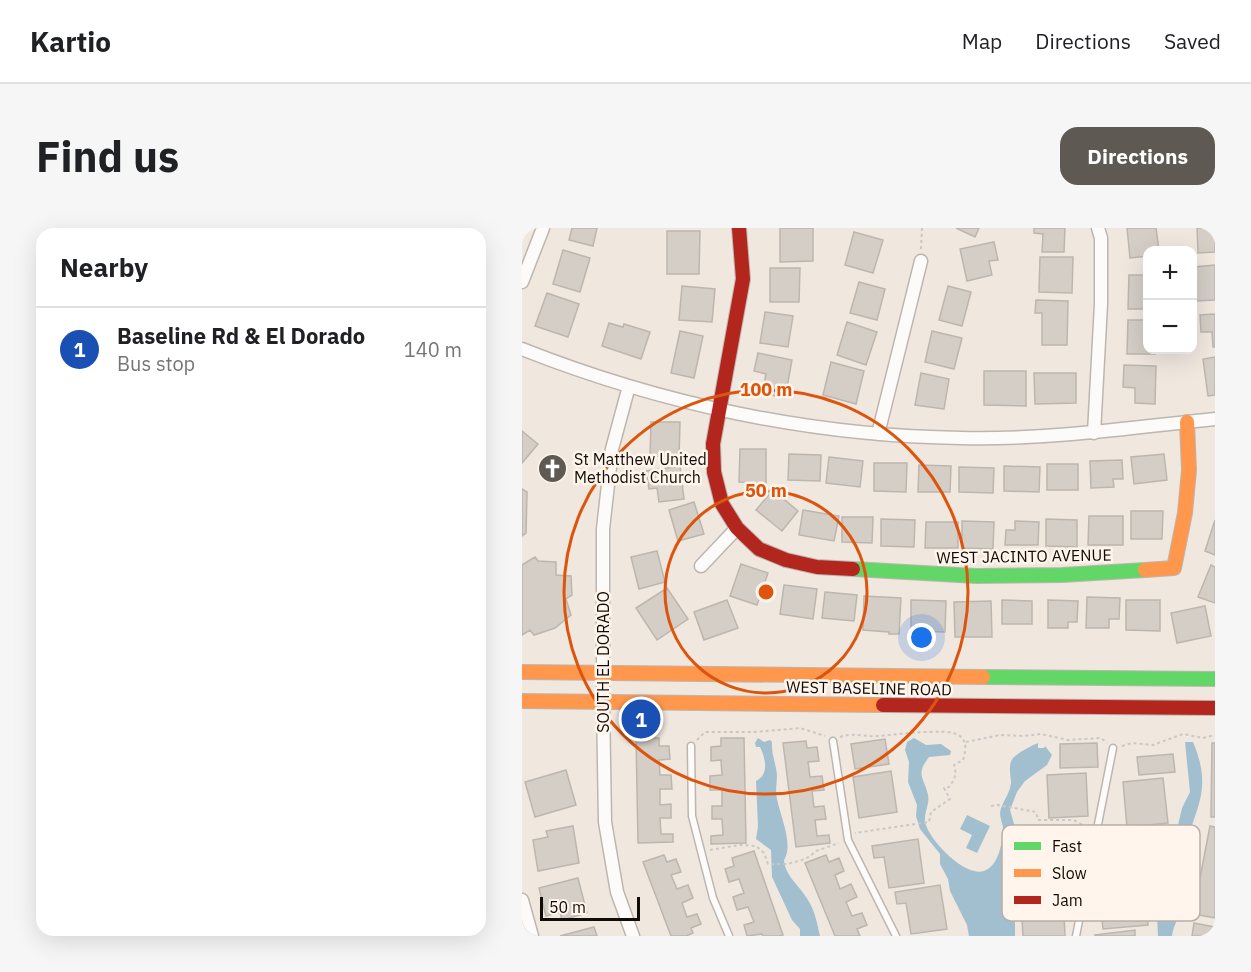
<!DOCTYPE html>
<html lang="en">
<head>
<meta charset="utf-8">
<style>
  :root { --surface:#fff; --page:#f6f6f6; --text:#202124; --muted:#757577; --line:#e0e0e0; --accent:#5f5953 }
  body { margin:0; font-family:"IBM Plex Sans",sans-serif; background:var(--page); color:var(--text) }
  .controls { position:absolute; right:18px; top:18px; display:grid; overflow:hidden; border-radius:12px; box-shadow:0 6px 24px #0002 }
  .controls button { width:54px; height:54px; display:grid; place-items:center; padding:0; border:0; border-bottom:2px solid var(--line); background:var(--surface); color:var(--text); font:30px sans-serif }
  .scale { position:absolute; left:18px; bottom:15px; width:100px; box-sizing:border-box; padding-left:6px; border:3px solid #110c08; border-top:0; font-size:16px; line-height:21px; white-space:nowrap; color:#110c08; -webkit-text-stroke:4px #fff5ec; paint-order:stroke }
  .you { position:absolute; left:400px; top:410px; width:21px; height:21px; margin:-15px; border:4px solid #fff; border-radius:50%; background:#1a73e8; box-shadow:0 0 0 9px #1a73e833 }
  .badge { display:grid; place-items:center; width:39px; height:39px; border-radius:50%; background:var(--accent); color:#fff; font-size:20px; font-weight:700 }
  .pin { position:absolute; translate:-50% -50%; border:3px solid #fff; box-shadow:0 2px 6px #0006 }
  .list { margin:0; padding:0; list-style:none }
  h2 { display:flex; justify-content:space-between; align-items:center; height:78px; margin:0; padding:0 24px; font-size:26px }
  h2 small { font-size:20px; font-weight:400; color:var(--muted) }
  .list li { display:grid; grid-template-columns:39px 1fr auto; gap:18px; align-items:center; box-sizing:border-box; height:84px; padding:0 24px; border-top:2px solid var(--line) }
  .list b { display:block; font-size:22px; white-space:nowrap }
  .list p { margin:0; font-size:20px; white-space:nowrap; color:var(--muted) }
  .list em { font-size:20px; font-style:normal; color:var(--muted) }
  .map { position:relative; flex:none; width:693px; height:708px; overflow:hidden; border-radius:18px }
  header { display:flex; align-items:center; gap:36px; box-sizing:border-box; height:84px; padding:0 30px; background:var(--surface); border-bottom:2px solid var(--line) }
  header strong { font-size:28px }
  nav { display:flex; gap:33px; margin-inline-start:auto; font-size:21px }
  .intro { display:flex; align-items:center; justify-content:space-between; box-sizing:border-box; height:144px; padding:0 36px }
  h1 { margin:0; font-size:42px }
  .button { padding:15px 27px; border-radius:18px; background:var(--accent); color:#fff; font-size:21px; font-weight:700 }
  main { display:flex; gap:36px; padding:0 36px }
  aside { flex:1; background:var(--surface); border-radius:18px; box-shadow:0 6px 24px #0002 }
  .map>svg:first-child { display:block }
  .water { fill:#a2bfcf }
  .building { fill:#d4cec7; stroke:#bcb6af; stroke-width:1.5 }
  .lines { fill:none; stroke-linecap:round; stroke-linejoin:round }
  .lane-casing { stroke:#bdb6af; stroke-width:9 }
  .street-casing { stroke:#bdb6af; stroke-width:15 }
  .fast-casing { stroke:#bdb6af; stroke-width:16 }
  .slow-casing { stroke:#bdb6af; stroke-width:16 }
  .jam-casing { stroke:#bdb6af; stroke-width:16 }
  .path { stroke:#cac8c6; stroke-width:2; stroke-dasharray:3 3; stroke-linecap:butt }
  .lane { stroke:#fdfbfa; stroke-width:6 }
  .street { stroke:#fdfbfa; stroke-width:12 }
  .fast { stroke:#63d668; stroke-width:14 }
  .slow { stroke:#ff974d; stroke-width:14 }
  .jam { stroke:#b3261e; stroke-width:14 }
  .ring { fill:none; stroke:#dd550c; stroke-width:3 }
  .labels { text-anchor:middle; stroke-width:5; stroke-linejoin:round; paint-order:stroke }
  .poi-label { font-size:16px; fill:#110c08; stroke:#fff5ec; text-anchor:start }
  .street-label { font-size:16px; fill:#110c08; stroke:#fff5ec }
  .key { fill:#fff5ec; stroke:#b8afa8; stroke-width:1.5 }
  .key-label { font-size:16px; fill:#110c08 }
  .centre { fill:#dd550c; stroke:#fff5ec; stroke-width:3 }
  .ring-label { font-size:18px; text-anchor:middle; font-weight:bold; fill:#dd550c; stroke:#fff5ec; stroke-width:5; stroke-linejoin:round; paint-order:stroke }
</style>
</head>
<body>
<header>
<strong>Kartio</strong>
<nav><a>Map</a><a>Directions</a><a>Saved</a></nav>
</header>
<div class="intro"><h1>Find us</h1><a class="button">Directions</a></div>
<main>
<aside>
<h2>Nearby<small></small></h2>
<ul class="list">
<li><span class="badge" style="background:#1a4fb4">1</span><div><b>Baseline Rd &amp; El Dorado</b><p>Bus stop</p></div><em>140 m</em></li>
</ul>
</aside>
<div class="map">
<svg width="693" height="708" viewBox="0 0 693 708">
  <rect width="100%" height="100%" fill="#f0e7df"/>
  <path class="water" d="M236 510 242 514 248 512 250 514C249 525 254 536 255 547 255 555 253 563 255 571 258 587 272 617 262 632 263 648 278 658 286 672 293 683 295 695 298 708H278V701L270 692 250 649 249 622 234 611 236 598 234 553C247 547 244 531 238 519H234L233 515Z
    M392 510 404 517 419 516 429 523 428 527 407 529C393 547 402 549 406 567 408 576 402 584 403 594 407 612 442 649 462 643 477 638 481 613 481 599 480 595 478 589 478 585 479 575 488 566 489 555 489 547 485 536 492 529 499 523 509 518 516 515V520H522L523 518 530 527 525 537 503 553 495 564 488 582 492 596 490 622 498 634 500 652 493 692V708H447L445 697 428 663 426 651 418 636V626L398 601 394 588 395 577 386 554 387 534 383 522 385 514Z
    M663 514H671C692 564 672 579 662 626 660 638 659 651 658 663 658 668 660 673 660 677 659 687 651 697 650 708H636L635 688 641 664V635L651 619 660 580 668 564Z
    M445 587 468 598 455 625 444 620 450 607 438 601Z"/>
  <path class="building" d="M50 0H75L71 18 47 12Z
    M258 0H291V33L258 34Z
    M434 0H457L453 9Z
    M512 0H543L542 24H520L521 6 512 5Z
    M605 0H634L637 22H626V28L608 30Z
    M675 0H693V24L676 25Z
    M145 3H178L177 46H145Z
    M332 4 361 12 351 45 323 37Z
    M472 14 476 32 467 33 470 47 445 53 438 21Z
    M41 22 68 30 58 64 31 56Z
    M518 29H551L550 65 517 64Z
    M693 37V72L674 73 672 39Z
    M248 40H278L277 74H248Z
    M607 47H626V81H606Z
    M337 54 363 61 355 92 328 85Z
    M160 58 193 61 190 94 157 92Z
    M426 58 449 64 440 98 417 92Z
    M25 65 57 76 46 109 13 98Z
    M514 72 546 73 545 117H520V85H513Z
    M243 84 271 88 266 119 238 115Z
    M693 86V119H691L690 104H679L678 87Z
    M606 92H626V122H633V126H605Z
    M325 94 355 104 344 137 315 127Z
    M87 95 101 99 102 96 128 104 119 131 80 118Z
    M158 103 181 108 172 150 149 145Z
    M410 103 440 110 432 141 403 134Z
    M236 125 270 132 263 170 240 165 244 146 232 143Z
    M693 129V167L686 168 681 131Z
    M309 134 342 143 334 176 301 167Z
    M602 137 634 138 633 176 613 175V160L601 159Z
    M462 143H504V178L462 177Z
    M399 145 427 151 422 181 393 177Z
    M512 145H554V175L513 176Z
    M129 194H158L157 229 128 228Z
    M0 203 16 216 0 235Z
    M218 221H244V255L217 254Z
    M267 226 299 227 298 253 266 252Z
    M642 226 645 252 612 256 609 229Z
    M307 229 341 233 338 259 304 255Z
    M600 232 601 251H591L592 259 569 260 568 233Z
    M352 235H385L384 264 352 263Z
    M525 236H556V262H525Z
    M397 237 429 238 428 264H396Z
    M158 238 162 271 137 274 135 260 127 261 124 243Z
    M482 238 518 239 517 264 482 263Z
    M437 239 472 240 471 265 437 264Z
    M0 261 5 264 4 305 0 308Z
    M251 262 276 283 260 303 234 282Z
    M172 274 182 306 156 313 147 282Z
    M281 282 317 288 312 313 277 307Z
    M609 283H641L640 311H609Z
    M567 288H601V317H566Z
    M320 289H351L350 315 320 314Z
    M359 291 393 292 392 319 359 318Z
    M524 291 555 292V319L524 318Z
    M693 292V327L683 323Z
    M440 293 472 294 471 321 440 320Z
    M493 293 517 294 516 317H483L484 302H493Z
    M404 294H436V320H403Z
    M135 323 143 354 117 361 109 329Z
    M13 329 16 333 34 334V347L49 348 50 367 44 371 49 387 33 400 12 407 8 402 0 407V337Z
    M219 336 246 345 235 377 208 368Z
    M689 337 693 339V375L676 369Z
    M262 357 295 361 291 391 258 386Z
    M145 360 166 391 135 412 114 380Z
    M303 364 335 367 332 393 300 390Z
    M342 368 379 370 377 406H367V404L341 402Z
    M565 369 598 370 597 391H587V400H564Z
    M205 372 216 400 182 412 172 384Z
    M389 372 424 373 423 404 389 403Z
    M480 372 510 373V396H480Z
    M526 372 556 373 555 394H546V400H526Z
    M604 372H638V403L604 402Z
    M469 373 470 409H433L432 374Z
    M683 378 689 408 655 415 649 385Z
    M114 510H137V518H147L148 531 137 532 138 547H149L150 561H138V577L149 576V590H138L139 606H151V614L116 615Z
    M199 510H222L224 615 189 616V608L201 607 200 591H190V578H200V562H188V548L200 547 199 532 189 533V519L199 518Z
    M363 511 367 536 333 541 329 516Z
    M284 513 285 520 295 519 297 533 286 534 288 549 300 548 302 562 290 563 292 579 302 578 304 591 293 592 295 608 307 607 308 615 274 619 261 515Z
    M575 515 576 539 538 540V516Z
    M690 515H693V589H689Z
    M651 526 653 544 617 547 615 529Z
    M44 542 54 577 13 589 3 554Z
    M369 543 375 584 337 590 331 549Z
    M564 545 566 588 527 590 525 547Z
    M641 550 646 595 605 599 601 554Z
    M51 598 57 635 16 643 11 612 26 609 24 603Z
    M688 598 693 599V690L671 686Z
    M396 611 402 655 367 660 362 629 352 630 350 618Z
    M232 623 261 707 257 708H241L240 706 225 708 222 697 232 694 226 679 215 682 211 669 222 665 217 651 207 654 203 641 212 638 210 630Z
    M142 627 145 634 154 631 159 644 149 647 155 661 166 657 171 670 160 675 165 689 175 686 179 696 169 700 171 705 164 708H149L121 634Z
    M304 627 307 634 317 630 322 643 313 647 318 661 329 656 335 669 324 674 330 688 340 685 345 697 335 701 338 708H313L283 635Z
    M56 650 65 685 40 692 38 684 24 688 17 660Z
    M418 657 425 701 389 706 384 675 375 676 373 664Z
    M623 657 626 697 581 701 577 662Z
    M542 687 543 708H501L500 690Z
    M672 695 693 699V708H670Z
    M72 699 75 708H38Z
    M613 702V708H573V707Z"/>
  <g class="lines">
    <defs>
      <path id="lane" d="M311 513 326 612 374 708
        M169 518 170 588 191 670 207 708
        M554 708 591 520"/>
      <path id="street" d="M0 54 21 0
        M0 121C139 176 289 208 439 210 524 212 608 200 693 191
        M107 158 90 221 81 301V474L83 594 95 664 111 708
        M572 205 579 76V10L576 0
        M356 206 399 33
        M179 338 215 300
        M0 672 10 708"/>
      <path id="fast" d="M331 341 454 348 540 347 623 342
        M461 449 693 451"/>
      <path id="slow" d="M623 342 652 340 663 285 667 242 665 194
        M0 444 461 449
        M0 473 361 477"/>
      <path id="jam" d="M217 0 221 51 191 216 192 244 200 276 215 300 237 321 264 332 295 339 331 341
        M361 477 693 480"/>
    </defs>
    <use href="#lane" class="lane-casing"/>
    <use href="#street" class="street-casing"/>
    <use href="#fast" class="fast-casing"/>
    <use href="#slow" class="slow-casing"/>
    <use href="#jam" class="jam-casing"/>
    <path class="path" d="M399 21 400 0
      M318 509C330 504 343 509 355 508 372 507 389 504 406 504 427 503 451 502 441 532L432 537C435 546 433 551 427 559L422 560 428 571 409 584 407 594 333 605
      M175 512 183 504H231L278 500 303 508
      M444 514 478 507 502 508 519 506 546 512 579 510 585 515
      M600 518 610 515 631 517 661 506 681 510 693 507
      M469 578 476 577 514 584 516 592H552L564 599
      M188 622 218 617 234 618 242 625 246 636H265L280 632 287 629 294 623 317 615"/>
    <use href="#lane" class="lane"/>
    <use href="#street" class="street"/>
    <use href="#fast" class="fast"/>
    <use href="#slow" class="slow"/>
    <use href="#jam" class="jam"/>
  </g>
  <g class="ring">
    <circle cx="244" cy="364" r="101"/>
    <circle cx="244" cy="364" r="202"/>
  </g>
  <defs>
    <symbol id="church-disc" viewBox="-11 -11 22 22"><circle r="9.5" fill="#5f5953" stroke="#fff5ec"/><path d="M-1.2-6h2.4v3.5h3.3v2.4h-3.3V6h-2.4V-.1h-3.3v-2.4h3.3Z" fill="#fff"/></symbol>
  </defs>
  <g fill-rule="evenodd">
    <use href="#church-disc" x="14" y="224" width="33" height="33"/>
  </g>
  <g class="labels">
    <g class="poi-label">
      <text x="52" y="237">St Matthew United<tspan x="52" dy="18">Methodist Church</tspan></text>
    </g>
    <g class="street-label">
      <text transform="translate(502 328) rotate(-1)" y="6">WEST JACINTO AVENUE</text>
      <text transform="translate(81 434) rotate(-90)" y="6">SOUTH EL DORADO</text>
      <text transform="translate(347 460) rotate(1)" y="6">WEST BASELINE ROAD</text>
    </g>
  </g>
  <rect x="480" y="597" width="198" height="96" rx="9" class="key"/>
  <rect x="492" y="614" width="27" height="8" fill="#63d668"/>
  <rect x="492" y="641" width="27" height="8" fill="#ff974d"/>
  <rect x="492" y="668" width="27" height="8" fill="#b3261e"/>
  <g class="key-label">
    <text x="530" y="624">Fast</text>
    <text x="530" y="651">Slow</text>
    <text x="530" y="678">Jam</text>
  </g>
  <circle cx="244" cy="364" r="9" class="centre"/>
  <g class="ring-label">
    <text x="244" y="168">100 m</text>
    <text x="244" y="269">50 m</text>
  </g>
</svg>
<div class="controls">
<button>+</button>
<button>−</button>
</div>
<div class="scale">50 m</div>
<div class="you"></div>
<div class="pin badge" style="left:119px;top:491px;background:#1a4fb4">1</div>
</div>
</main>
</body>
</html>
